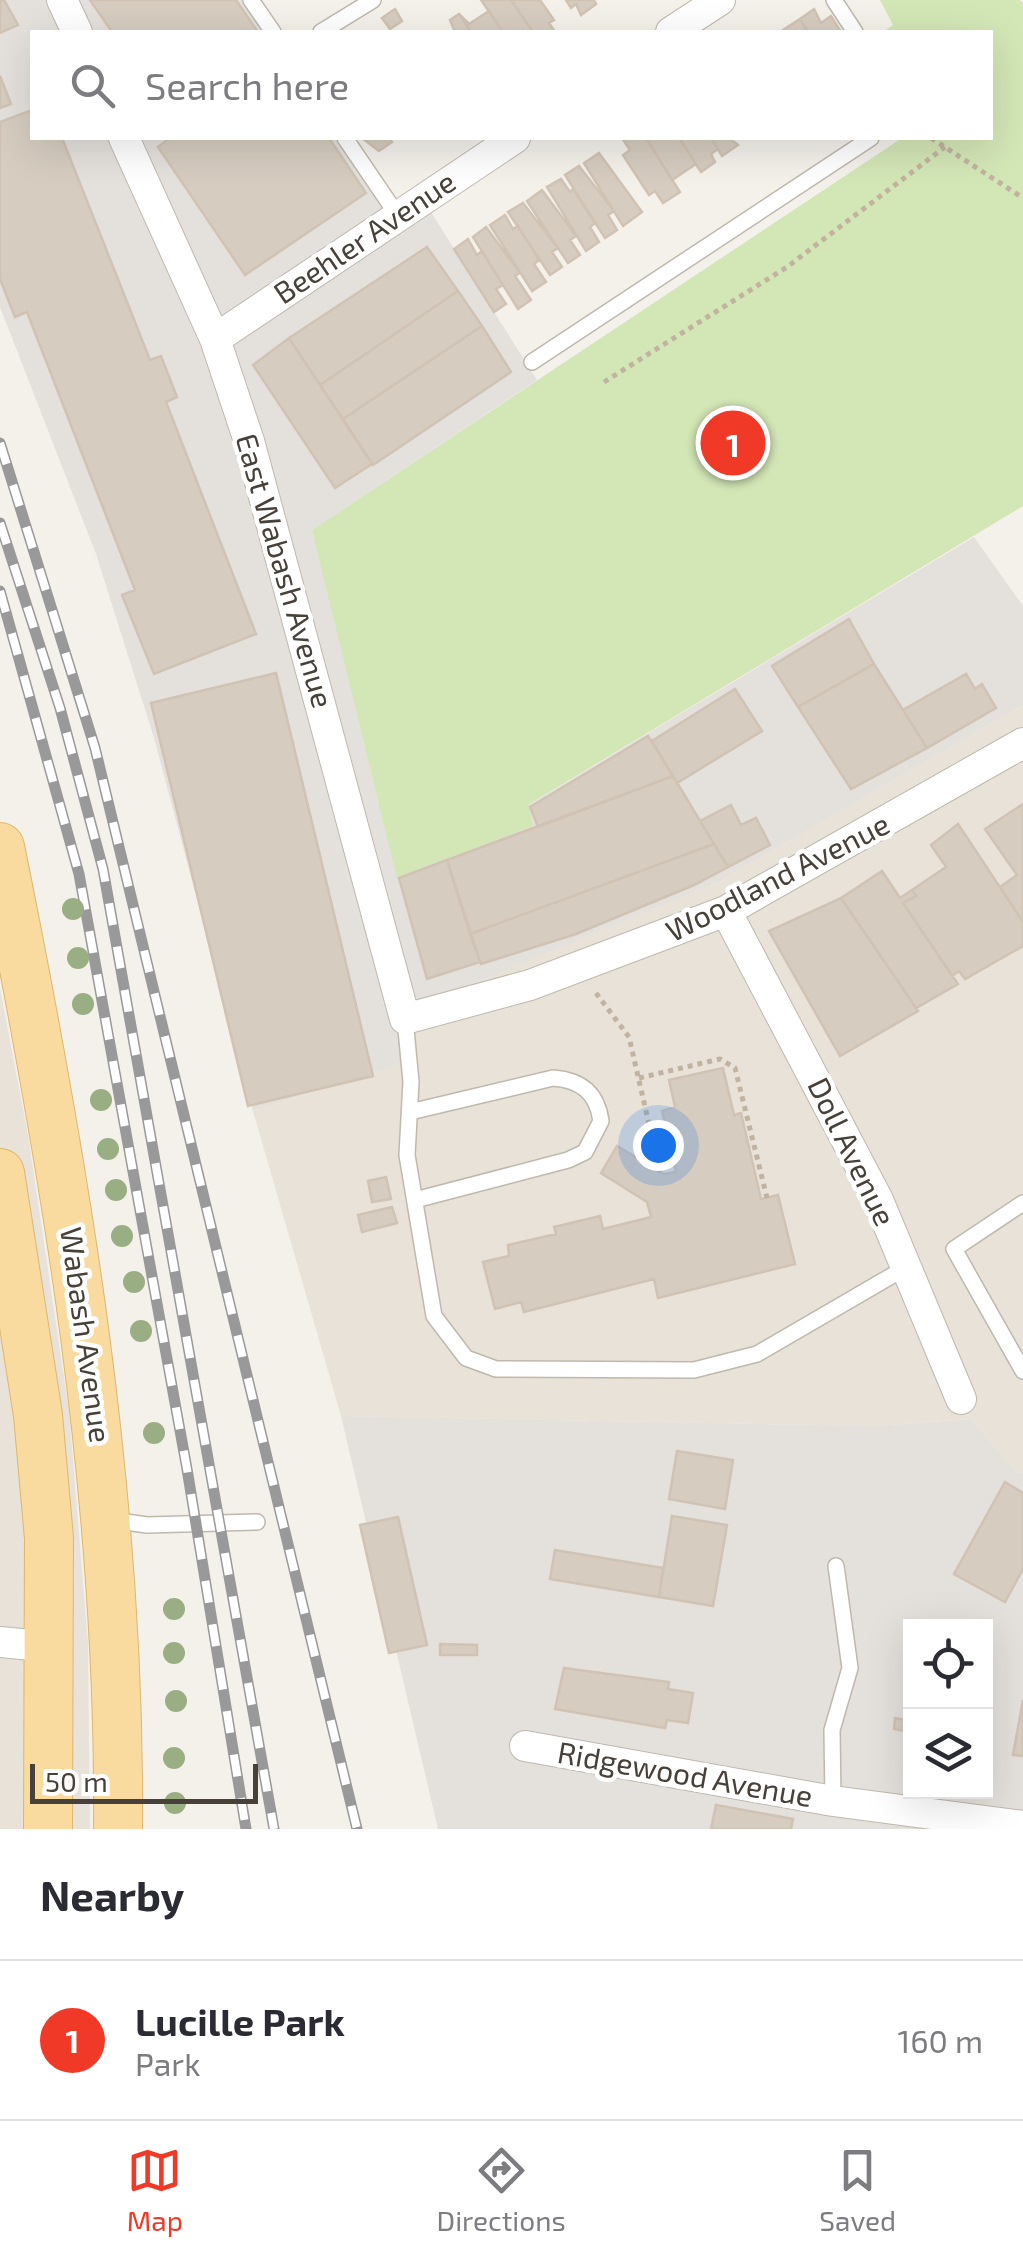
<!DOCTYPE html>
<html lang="en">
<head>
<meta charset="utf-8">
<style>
  :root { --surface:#fff; --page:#f7f7f7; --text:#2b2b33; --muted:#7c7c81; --line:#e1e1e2; --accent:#f03927 }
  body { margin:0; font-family:"Exo 2",sans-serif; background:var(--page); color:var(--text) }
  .controls { position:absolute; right:30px; bottom:30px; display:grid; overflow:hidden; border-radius:0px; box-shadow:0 10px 40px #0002 }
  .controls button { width:90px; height:90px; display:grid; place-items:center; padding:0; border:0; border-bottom:2px solid var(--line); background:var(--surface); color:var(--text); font:50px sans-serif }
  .scale { position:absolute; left:30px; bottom:25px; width:228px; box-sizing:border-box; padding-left:10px; border:5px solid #484139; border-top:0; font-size:28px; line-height:35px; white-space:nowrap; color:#484139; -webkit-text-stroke:8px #fff; paint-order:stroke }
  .you { position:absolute; left:658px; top:1145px; width:35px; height:35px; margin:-25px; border:8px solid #fff; border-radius:50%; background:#1a73e8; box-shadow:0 0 0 15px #1a73e833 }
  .badge { display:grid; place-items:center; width:65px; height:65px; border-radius:50%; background:var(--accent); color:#fff; font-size:32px; font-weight:700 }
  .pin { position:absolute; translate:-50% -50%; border:5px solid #fff; box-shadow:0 2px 10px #0006 }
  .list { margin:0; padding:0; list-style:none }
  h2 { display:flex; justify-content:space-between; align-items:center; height:130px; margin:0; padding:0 40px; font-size:42px }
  h2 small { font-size:32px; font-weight:400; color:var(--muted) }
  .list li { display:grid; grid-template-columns:65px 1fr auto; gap:30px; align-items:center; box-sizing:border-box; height:160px; padding:0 40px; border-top:2px solid var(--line) }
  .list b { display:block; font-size:38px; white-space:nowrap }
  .list p { margin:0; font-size:32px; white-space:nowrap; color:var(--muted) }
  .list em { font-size:32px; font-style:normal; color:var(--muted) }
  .icon { flex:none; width:55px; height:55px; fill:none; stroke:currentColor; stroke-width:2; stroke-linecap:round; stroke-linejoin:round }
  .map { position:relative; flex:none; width:1023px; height:1829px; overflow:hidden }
  .search { position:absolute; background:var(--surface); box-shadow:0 10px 40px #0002; left:30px; right:30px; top:30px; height:110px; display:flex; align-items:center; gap:25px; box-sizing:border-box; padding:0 35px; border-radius:0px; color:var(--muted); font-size:38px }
  .sheet { height:290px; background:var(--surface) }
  nav { display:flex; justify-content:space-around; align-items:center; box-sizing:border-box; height:140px; border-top:2px solid var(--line); background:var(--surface); font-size:28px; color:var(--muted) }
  nav a { display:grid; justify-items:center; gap:5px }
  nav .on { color:var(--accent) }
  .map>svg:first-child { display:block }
  .residential { fill:#e8e2d9 }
  .industrial { fill:#e4e0dc; fill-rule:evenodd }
  .green { fill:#d3e6b6 }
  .building { fill:#d6ccc0; stroke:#d0c3b4; stroke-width:2.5 }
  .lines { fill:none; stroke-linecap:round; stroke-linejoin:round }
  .service-casing { stroke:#c0b8ad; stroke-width:18 }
  .minor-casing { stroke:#c0b8ad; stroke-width:32 }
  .primary-casing { stroke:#dfb66e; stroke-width:50 }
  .path { stroke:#c1b39f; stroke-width:5; stroke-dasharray:5 5; stroke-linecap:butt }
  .service { stroke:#fff; stroke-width:15 }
  .minor { stroke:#fff; stroke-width:30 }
  .primary { stroke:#f9da9f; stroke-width:48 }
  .rail-casing { stroke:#999; stroke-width:11 }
  .rail { stroke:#fff; stroke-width:8; stroke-dasharray:22; stroke-linecap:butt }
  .tree { fill:#99ae83 }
  .labels { text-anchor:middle; stroke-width:9; stroke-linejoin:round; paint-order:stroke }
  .street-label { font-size:30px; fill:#484139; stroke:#fff }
</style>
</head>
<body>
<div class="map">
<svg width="1023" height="1829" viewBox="0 0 1023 1829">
  <rect width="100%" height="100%" fill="#f4f1eb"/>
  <path class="residential" d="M1023 705V1473L1015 1471 971 1419 875 1426 341 1416 253 1111 411 1061 398 1014 717 883Z
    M0 988 28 1135 69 1411 88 1644 90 1829H0Z"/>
  <path class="industrial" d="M0 0H250L272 32H32V138H342L397 220 424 201 537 380 312 530 323 567 532 826 527 806 974 537 1023 606V705L717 883 399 1014 411 1061 253 1111 154 738 96 554 0 307Z
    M341 1416 875 1426 971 1419 1015 1471 1023 1473V1829H438ZM910 1626H986V1792H910Z"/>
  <path class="green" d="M880 0H1020L1023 4V506L528 805 533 826 397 878 312 530 902 138H990V32H883L893 25Z"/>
  <path class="building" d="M0 0H4L18 25 0 33Z
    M90 0H236L258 32H112Z
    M481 0H511L533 32H503Z
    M511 0H540L554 20 549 23 555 32H533Z
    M566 0H594L596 4 581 15 576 4 571 8Z
    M395 9 402 21 390 29 382 18Z
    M814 9 821 23 831 16 841 32H808L800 19Z
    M489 11 503 32H471L459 14 469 24Z
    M459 14 471 32H455L450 20Z
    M800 19 808 32H780Z
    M0 76 11 104 0 108Z
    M32 110V138H62L150 360 161 356 177 397 166 402 256 634 154 674 122 595 135 590 27 312 15 317 0 279V122Z
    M329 138 366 193 245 275 158 147 170 138Z
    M362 138H389L392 142 379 151Z
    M622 138H646L680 192 663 203 655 191 649 195 623 155 630 150Z
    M646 138H679L696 164 672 180Z
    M679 138H711L718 149 711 154 715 162 701 172Z
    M711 138H735L732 140 738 145 722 156Z
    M599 153 642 212 623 226 584 163Z
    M579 166 614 211 608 215 617 230 605 238 565 175Z
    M561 179 570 192 573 189 595 223 590 227 599 242 586 251 547 187Z
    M542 190 576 236 570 240 580 255 568 263 527 201Z
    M523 203 558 248 552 252 562 267 550 275 508 212Z
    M505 215 513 229 518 226 539 260 534 264 546 282 532 291 490 225Z
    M486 227 520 273 515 276 531 300 518 309 473 237Z
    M468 239 477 255 482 251 503 285 496 289 506 304 494 312 454 249Z
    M427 247 458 291 320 385 289 338Z
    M458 291 482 326 343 419 320 385Z
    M482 326 511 372 373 465 343 419Z
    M289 338 372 464 335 488 253 365Z
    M849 619 874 664 798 707 772 666Z
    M874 664 927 748 851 789 798 707Z
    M276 673 373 1076 248 1106 151 703Z
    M966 674 975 689 982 684 996 708 927 748 903 710Z
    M735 689 762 731 677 783 652 741Z
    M648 736 673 776 538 827 530 807Z
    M673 776 714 844 470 934 447 860Z
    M1023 804V922L1000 887 1017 875 985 829Z
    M731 805 741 825 756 818 770 845 728 867 700 821Z
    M958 824 1023 922V946L965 979 959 971 952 976 903 903 916 896 912 890 946 867 931 845Z
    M714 844 728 867 694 885 576 934 481 964 470 934Z
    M447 860 480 962 427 979 399 878Z
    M882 871 900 898 912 890 916 896 903 903 958 984 916 1008 841 898Z
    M841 898 918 1011 840 1056 769 931Z
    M723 1068 734 1115 741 1113 761 1199 778 1195 795 1264 658 1298 654 1279 524 1312 521 1302 495 1309 483 1262 509 1256 508 1245 556 1234 554 1227 600 1216 603 1229 651 1217 647 1202 601 1173 617 1146 664 1174 676 1172 662 1111 675 1107 669 1080Z
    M386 1177 391 1199 372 1202 368 1181Z
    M392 1207 397 1223 362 1232 358 1215Z
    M677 1451 733 1460 725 1509 669 1499Z
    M1005 1482 1023 1493V1569L1005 1602 954 1574Z
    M672 1516 727 1525 713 1606 659 1597Z
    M398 1517 427 1645 389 1653 360 1525Z
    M555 1550 663 1568 659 1597 550 1579Z
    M440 1644 477 1645V1655H440Z
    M564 1668 669 1682 668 1689 693 1693 688 1723 667 1720 665 1728 555 1709Z
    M1023 1700V1756L1013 1755Z
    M895 1718 910 1721V1732L894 1729Z
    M716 1805 793 1819 791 1829H711Z"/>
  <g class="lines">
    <defs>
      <path id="service" d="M251 0 273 32
        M834 0 855 32
        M321 32 373 0
        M345 138 398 216
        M532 362 871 138
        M405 1019 411 1082 407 1155 434 1316 466 1358 496 1369 694 1370 757 1354 905 1268
        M410 1112 553 1078C580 1080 597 1092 601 1121L585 1152 568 1160 415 1200
        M1023 1203 954 1249 1023 1371
        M112 1520 147 1525 257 1522
        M833 1801 832 1730 850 1668 836 1566"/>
      <path id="minor" d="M62 0 77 32
        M671 32 720 0
        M124 138 215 339 249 441 405 1019 530 985 726 911 1023 743
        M215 339 515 138
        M726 911 878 1200 961 1399
        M0 1642 52 1647
        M525 1746 833 1801 1023 1826"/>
      <path id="primary" d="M0 847C66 1172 121 1497 118 1829
        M0 1173 38 1415 49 1538 48 1829"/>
    </defs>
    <use href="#service" class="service-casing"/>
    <use href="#minor" class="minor-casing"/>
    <use href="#primary" class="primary-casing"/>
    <path class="path" d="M931 138 1023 198
      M604 382 787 267 945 147
      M596 993 629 1037 660 1172
      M639 1078 720 1059 735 1068 767 1198"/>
    <use href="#service" class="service"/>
    <use href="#minor" class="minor"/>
    <use href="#primary" class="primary"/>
    <defs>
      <path id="rail" d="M0 443 95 748 357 1829
        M0 523 60 708 103 869 274 1829
        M0 591 79 874 187 1469 246 1829"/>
    </defs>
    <use href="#rail" class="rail-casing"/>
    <use href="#rail" class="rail"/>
  </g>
  <g class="tree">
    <circle cx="73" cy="909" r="11"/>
    <circle cx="78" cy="958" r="11"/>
    <circle cx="83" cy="1004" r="11"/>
    <circle cx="101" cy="1100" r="11"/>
    <circle cx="108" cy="1149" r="11"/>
    <circle cx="116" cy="1190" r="11"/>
    <circle cx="122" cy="1236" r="11"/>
    <circle cx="134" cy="1282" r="11"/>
    <circle cx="141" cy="1331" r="11"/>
    <circle cx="154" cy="1433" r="11"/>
    <circle cx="174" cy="1609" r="11"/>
    <circle cx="174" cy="1653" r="11"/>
    <circle cx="176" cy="1701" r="11"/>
    <circle cx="174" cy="1758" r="11"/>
    <circle cx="175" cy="1803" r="11"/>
  </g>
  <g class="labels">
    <g class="street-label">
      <text transform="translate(365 238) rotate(-34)" y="10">Beehler Avenue</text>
      <text transform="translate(284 571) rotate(74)" y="10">East Wabash Avenue</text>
      <text transform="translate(778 878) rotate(-27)" y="10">Woodland Avenue</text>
      <text transform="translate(851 1152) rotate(64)" y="10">Doll Avenue</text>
      <text transform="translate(85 1335) rotate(82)" y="10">Wabash Avenue</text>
      <text transform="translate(685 1775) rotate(10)" y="10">Ridgewood Avenue</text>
    </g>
  </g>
</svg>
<div class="controls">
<button><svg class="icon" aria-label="locate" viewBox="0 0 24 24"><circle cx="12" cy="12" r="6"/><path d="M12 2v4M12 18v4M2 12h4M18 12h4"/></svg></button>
<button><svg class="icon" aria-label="layers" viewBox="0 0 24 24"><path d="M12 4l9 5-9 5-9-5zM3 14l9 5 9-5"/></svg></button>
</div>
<div class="scale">50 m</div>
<div class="you"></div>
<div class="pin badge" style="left:733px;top:443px">1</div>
<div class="search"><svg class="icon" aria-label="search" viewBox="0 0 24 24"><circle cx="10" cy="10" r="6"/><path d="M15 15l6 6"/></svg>Search here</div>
</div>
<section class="sheet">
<h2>Nearby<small></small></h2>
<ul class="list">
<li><span class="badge">1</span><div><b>Lucille Park</b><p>Park</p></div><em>160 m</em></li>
</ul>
</section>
<nav>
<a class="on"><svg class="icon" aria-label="map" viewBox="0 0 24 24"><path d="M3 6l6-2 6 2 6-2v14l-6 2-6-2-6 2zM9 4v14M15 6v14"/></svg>Map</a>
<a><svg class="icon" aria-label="directions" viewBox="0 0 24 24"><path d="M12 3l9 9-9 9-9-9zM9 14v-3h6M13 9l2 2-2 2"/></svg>Directions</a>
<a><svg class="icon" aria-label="saved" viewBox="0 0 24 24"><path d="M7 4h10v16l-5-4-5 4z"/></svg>Saved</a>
</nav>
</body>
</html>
